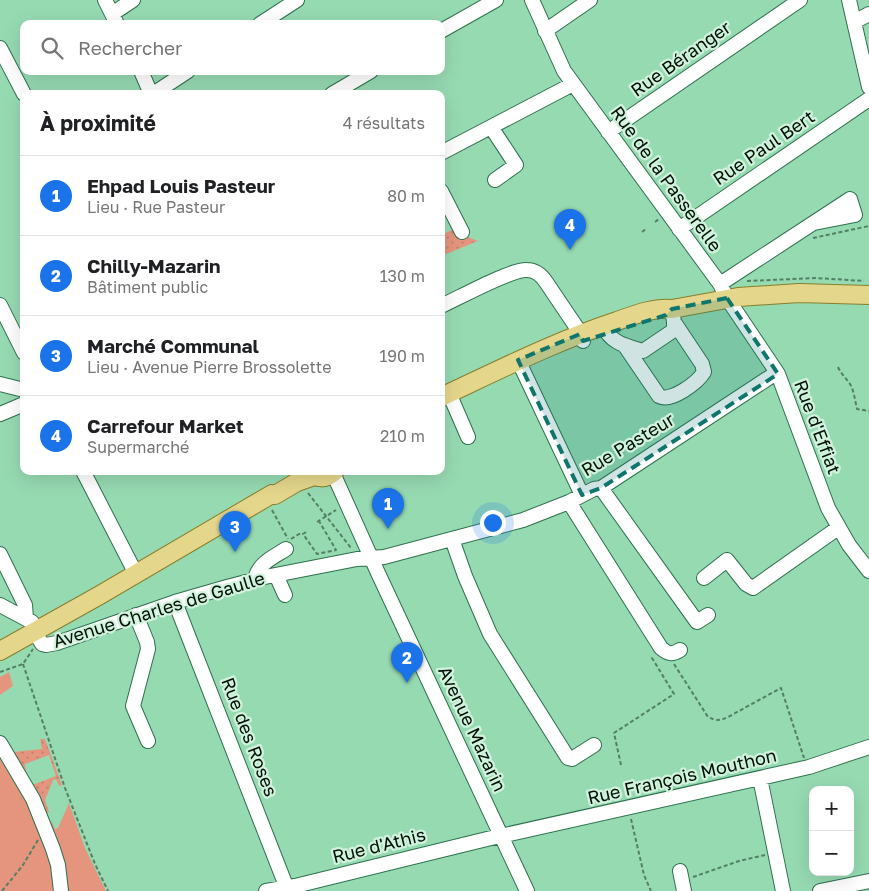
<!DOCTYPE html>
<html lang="fr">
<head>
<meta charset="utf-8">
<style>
  :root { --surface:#fff; --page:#f6f6f6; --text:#202124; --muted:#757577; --line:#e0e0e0; --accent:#1a73e8 }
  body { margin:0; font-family:"Golos Text",sans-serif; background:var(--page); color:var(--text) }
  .controls { position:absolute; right:15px; bottom:15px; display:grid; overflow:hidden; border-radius:10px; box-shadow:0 5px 20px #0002 }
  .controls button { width:45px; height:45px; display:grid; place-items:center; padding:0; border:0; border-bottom:1px solid var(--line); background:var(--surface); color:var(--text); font:25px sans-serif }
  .you { position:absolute; left:492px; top:522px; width:18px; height:18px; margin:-12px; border:4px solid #fff; border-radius:50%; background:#1a73e8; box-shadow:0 0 0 8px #1a73e833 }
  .badge { display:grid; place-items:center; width:32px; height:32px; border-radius:50%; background:var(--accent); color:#fff; font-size:16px; font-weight:700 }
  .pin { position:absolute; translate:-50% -41px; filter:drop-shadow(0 1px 2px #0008) }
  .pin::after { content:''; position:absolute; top:26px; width:18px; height:15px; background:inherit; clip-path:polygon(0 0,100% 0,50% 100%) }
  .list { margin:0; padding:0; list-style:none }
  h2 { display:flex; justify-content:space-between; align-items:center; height:65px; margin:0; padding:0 20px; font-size:21px }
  h2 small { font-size:16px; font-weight:400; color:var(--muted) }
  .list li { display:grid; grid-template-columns:32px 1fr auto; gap:15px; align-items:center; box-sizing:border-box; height:80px; padding:0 20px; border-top:1px solid var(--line) }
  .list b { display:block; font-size:19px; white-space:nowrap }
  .list p { margin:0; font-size:16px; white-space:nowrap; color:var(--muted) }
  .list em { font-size:16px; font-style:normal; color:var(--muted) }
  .icon { flex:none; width:28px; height:28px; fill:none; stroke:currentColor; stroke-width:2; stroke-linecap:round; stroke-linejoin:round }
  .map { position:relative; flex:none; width:869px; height:891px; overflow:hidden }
  .search { position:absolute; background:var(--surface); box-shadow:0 5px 20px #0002; left:20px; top:20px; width:425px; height:55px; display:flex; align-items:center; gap:12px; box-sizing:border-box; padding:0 18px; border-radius:10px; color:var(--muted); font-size:19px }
  .panel { position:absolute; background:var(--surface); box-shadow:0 5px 20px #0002; left:20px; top:90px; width:425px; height:385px; border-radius:10px }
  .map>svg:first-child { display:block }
  .grass { fill:url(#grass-dots) }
  .park { fill:#e5957d }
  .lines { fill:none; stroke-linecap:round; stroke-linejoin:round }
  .minor-casing { stroke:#2e714e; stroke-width:16 }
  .major-casing { stroke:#887f2a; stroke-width:20 }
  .path { stroke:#538065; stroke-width:2; stroke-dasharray:4 2.5; stroke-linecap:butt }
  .minor { stroke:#fff; stroke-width:14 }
  .major { stroke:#e4d68b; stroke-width:18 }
  .marked { fill:#0f766e; fill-opacity:0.2; stroke:#0f766e; stroke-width:4; stroke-dasharray:10 6; stroke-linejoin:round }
  .labels { text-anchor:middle; stroke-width:4.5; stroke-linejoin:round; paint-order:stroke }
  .street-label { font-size:18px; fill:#001105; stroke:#d1f2dd }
</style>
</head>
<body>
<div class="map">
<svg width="869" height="891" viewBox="0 0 869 891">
  <defs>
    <pattern id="grass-dots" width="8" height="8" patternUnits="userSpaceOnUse" patternTransform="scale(1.25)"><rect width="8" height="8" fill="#e5957d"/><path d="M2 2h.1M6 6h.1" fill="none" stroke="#c37f6b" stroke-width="1.8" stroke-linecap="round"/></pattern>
  </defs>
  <rect width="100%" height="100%" fill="#96dab2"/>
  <path class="grass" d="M454 229 465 236 478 241 441 256V235Z
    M40 739H45L62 785 59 786 56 779 53 780 45 800 49 812 45 815 28 781 30 780 32 785 56 776 49 755 25 764 26 772H24L7 746 11 745 13 752 42 749Z"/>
  <path class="park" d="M9 672 13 686 0 695V677Z
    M0 750 50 823 52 822 55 829 58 828 69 803 85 848 106 891H0Z"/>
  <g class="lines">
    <defs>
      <path id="minor" d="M105 0 117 24
        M532 0 564 71 720 284 727 298 778 374 828 508 849 545 869 571
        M849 0 869 87
        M112 14 133 0
        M854 22 869 14
        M260 24 297 0
        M441 31 496 0
        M545 31 590 0
        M0 48 24 94
        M141 71 151 94
        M153 94 188 71
        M332 94 371 71
        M491 127 516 165 495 180
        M608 132 800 0
        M441 153 573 84
        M441 191 462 232
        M679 229 869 99
        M720 284 850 199 855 215 814 223
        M0 305 24 353
        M441 306C459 298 511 269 527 270 536 270 542 276 546 282L577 328 583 341
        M603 325C610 343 626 346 643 351L674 330V322
        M625 346 659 396C671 403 698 382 704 372L702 364 674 322 672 309
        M518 360 582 495
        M0 384 24 390
        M445 396 452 400 468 437
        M0 414 24 404
        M83 471 136 574
        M333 473 378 573 527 891
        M601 488 697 622 708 615
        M569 502 661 648C668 654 672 655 680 650
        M452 539 465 576 490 634 568 758 572 759 594 745
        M0 554 25 605 26 618
        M276 575 285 595
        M704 578 727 560 746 584 753 588 838 528
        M255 579C259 563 272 558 286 549
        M175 602 288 891
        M0 605 32 622
        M136 615 147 642 148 649 133 706 148 741
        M39 639 42 644 46 645 57 643 175 602 227 587 265 577 357 559 384 557 523 520 569 502 594 489 601 488 770 377 778 374
        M0 743 33 799 53 849 58 865 61 891
        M760 778 783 891
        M680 871 684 891
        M266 891 295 886 487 839 809 767 869 747
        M820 891 869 881"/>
      <path id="major" d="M441 397C499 370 556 341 617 321 634 315 654 307 672 309L738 297 799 293 869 295
        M308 471C317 479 326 480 335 471
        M0 651 100 595 272 494 275 495 297 482 314 476"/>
    </defs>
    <use href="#minor" class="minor-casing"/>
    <use href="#major" class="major-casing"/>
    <path class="path" d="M655 222 659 219
      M642 232 647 228
      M813 238 869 226
      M747 281 816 278 864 281
      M838 367C841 374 846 378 850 384 854 391 855 400 857 409L869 411
      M308 493 351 548
      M272 510 288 539
      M317 522 336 510
      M306 532 303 534 317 554 336 550 319 521
      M291 539 299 534H303
      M23 664 65 788 95 864 108 891
      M674 664 708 717C716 721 720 721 728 717L781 688 804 758
      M0 672 23 664 33 649
      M621 765 614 733 674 694 652 658 653 656
      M631 819 644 875 651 891
      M693 877 739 861 765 855
      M2 891 23 865 38 840"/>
    <use href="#minor" class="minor"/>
    <use href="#major" class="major"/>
  </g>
  <path class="marked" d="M727 298 778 374 601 488 582 495 518 360 580 334 583 341 666 315 672 309Z"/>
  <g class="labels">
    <g class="street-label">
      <text transform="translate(681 59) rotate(-35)" y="6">Rue Béranger</text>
      <text transform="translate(764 148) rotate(-34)" y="6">Rue Paul Bert</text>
      <text transform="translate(666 179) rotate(54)" y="6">Rue de la Passerelle</text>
      <text transform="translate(817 427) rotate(69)" y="6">Rue d'Effiat</text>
      <text transform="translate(628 445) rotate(-31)" y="6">Rue Pasteur</text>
      <text transform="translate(159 610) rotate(-17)" y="6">Avenue Charles de Gaulle</text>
      <text transform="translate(472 729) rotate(65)" y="6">Avenue Mazarin</text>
      <text transform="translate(249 737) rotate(69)" y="6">Rue des Roses</text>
      <text transform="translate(682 777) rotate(-13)" y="6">Rue François Mouthon</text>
      <text transform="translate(379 846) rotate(-14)" y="6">Rue d'Athis</text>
    </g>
  </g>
</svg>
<div class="controls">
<button>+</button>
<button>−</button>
</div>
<div class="you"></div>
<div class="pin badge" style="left:388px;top:529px">1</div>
<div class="pin badge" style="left:407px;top:683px">2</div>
<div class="pin badge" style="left:235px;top:552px">3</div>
<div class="pin badge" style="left:570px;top:250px">4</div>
<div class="search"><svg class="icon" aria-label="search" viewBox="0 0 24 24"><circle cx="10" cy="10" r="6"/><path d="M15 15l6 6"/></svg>Rechercher</div>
<section class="panel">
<h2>À proximité<small>4 résultats</small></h2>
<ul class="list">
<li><span class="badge">1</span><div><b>Ehpad Louis Pasteur</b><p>Lieu · Rue Pasteur</p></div><em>80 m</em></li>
<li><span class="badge">2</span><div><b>Chilly-Mazarin</b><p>Bâtiment public</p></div><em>130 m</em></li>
<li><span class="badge">3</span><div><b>Marché Communal</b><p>Lieu · Avenue Pierre Brossolette</p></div><em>190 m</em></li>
<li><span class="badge">4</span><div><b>Carrefour Market</b><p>Supermarché</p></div><em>210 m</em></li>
</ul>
</section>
</div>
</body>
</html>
